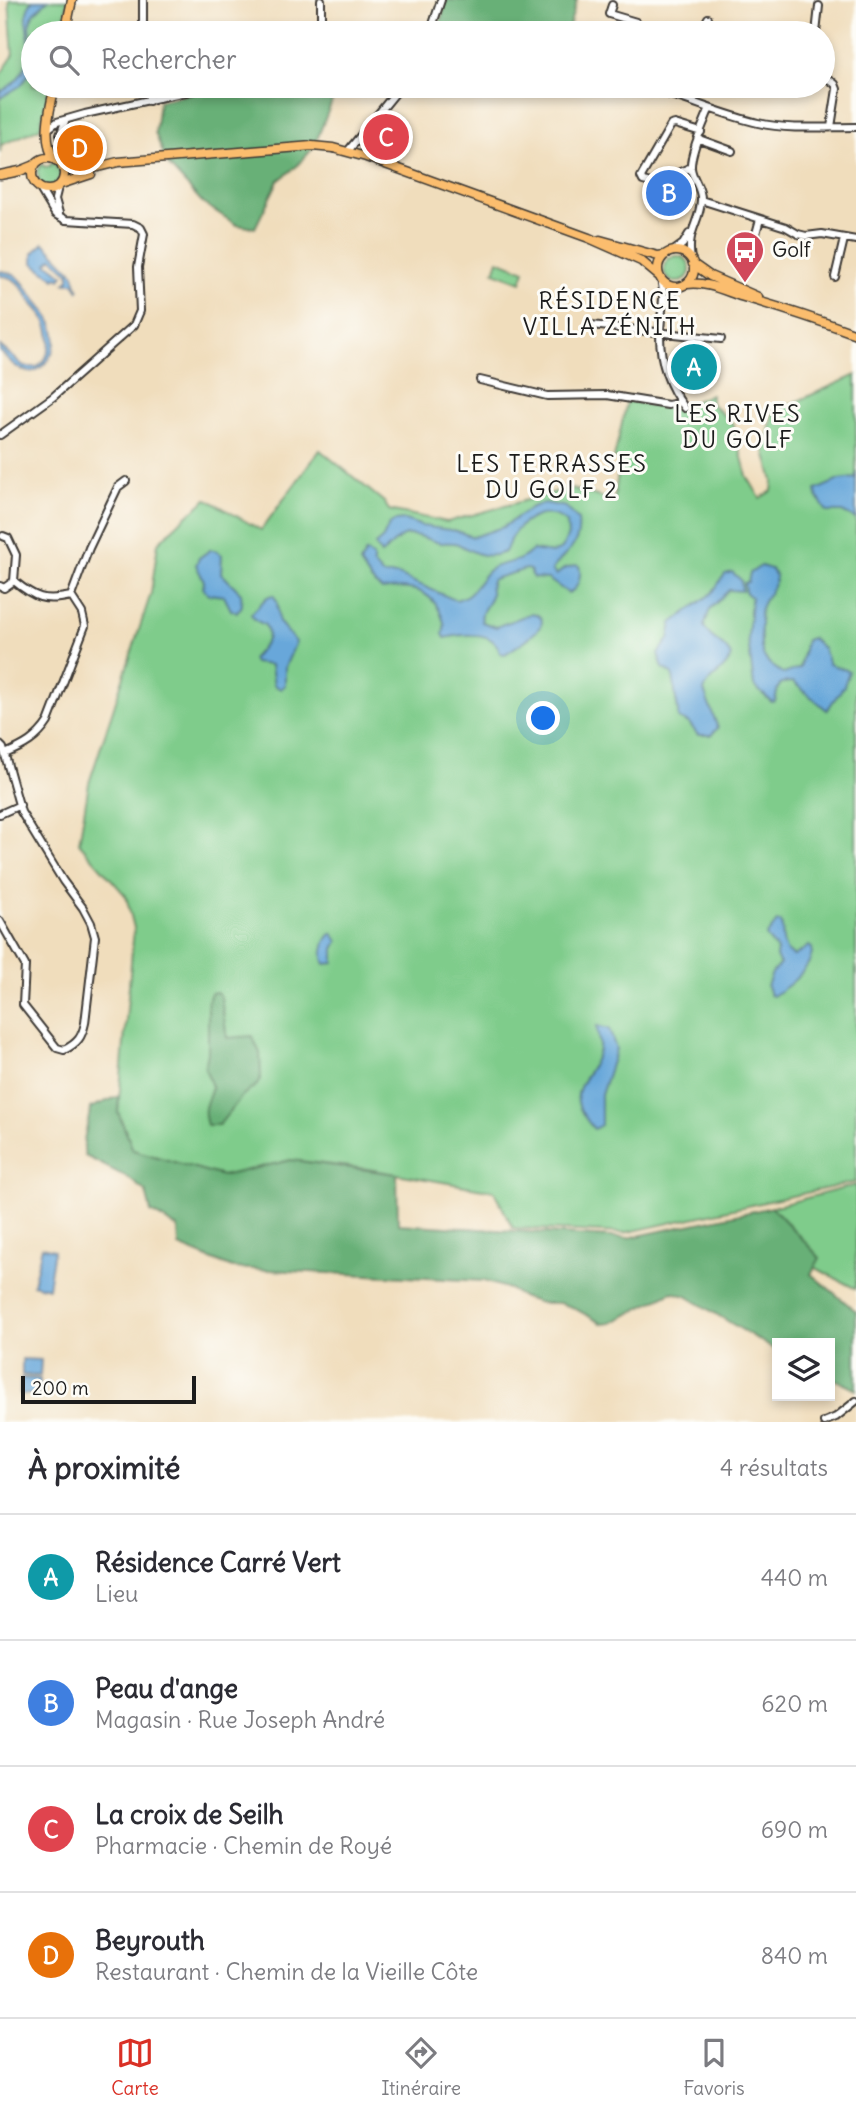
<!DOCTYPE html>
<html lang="fr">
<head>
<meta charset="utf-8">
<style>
  :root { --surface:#fff; --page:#f2f2f3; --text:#2b2b33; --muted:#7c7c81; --line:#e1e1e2; --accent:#d93025 }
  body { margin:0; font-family:Delius,sans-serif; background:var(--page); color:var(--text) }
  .controls { position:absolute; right:21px; bottom:21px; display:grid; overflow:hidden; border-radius:0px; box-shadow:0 4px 10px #0003 }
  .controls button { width:63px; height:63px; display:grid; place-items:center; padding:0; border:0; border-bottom:2px solid var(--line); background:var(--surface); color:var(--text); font:35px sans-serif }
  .scale { position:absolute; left:21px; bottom:18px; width:175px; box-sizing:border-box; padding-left:7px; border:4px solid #1c1c1c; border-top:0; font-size:19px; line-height:24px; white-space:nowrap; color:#1c1c1c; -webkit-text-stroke:5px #fdfcf7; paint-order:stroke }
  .you { position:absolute; left:544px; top:719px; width:24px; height:24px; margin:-18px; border:5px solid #fff; border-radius:50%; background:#1a73e8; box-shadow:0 0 0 10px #1a73e833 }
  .badge { display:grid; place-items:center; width:46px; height:46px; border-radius:50%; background:var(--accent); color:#fff; font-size:23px; font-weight:700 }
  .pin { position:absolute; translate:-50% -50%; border:4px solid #fff; box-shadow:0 2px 7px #0006 }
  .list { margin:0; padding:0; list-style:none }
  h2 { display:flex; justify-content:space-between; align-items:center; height:91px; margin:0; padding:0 28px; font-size:30px }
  h2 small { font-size:23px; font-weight:400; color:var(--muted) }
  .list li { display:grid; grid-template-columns:46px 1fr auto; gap:21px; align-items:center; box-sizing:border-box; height:126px; padding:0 28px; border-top:2px solid var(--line) }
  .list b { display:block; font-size:26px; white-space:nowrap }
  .list p { margin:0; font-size:23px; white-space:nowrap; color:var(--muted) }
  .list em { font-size:23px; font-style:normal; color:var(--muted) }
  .icon { flex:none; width:38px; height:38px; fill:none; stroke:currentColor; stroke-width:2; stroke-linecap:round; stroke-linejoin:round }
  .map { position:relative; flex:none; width:856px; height:1422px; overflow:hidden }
  .search { position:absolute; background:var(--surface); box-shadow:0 4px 10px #0003; left:21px; right:21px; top:21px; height:77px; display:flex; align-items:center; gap:18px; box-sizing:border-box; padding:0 24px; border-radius:38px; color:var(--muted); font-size:26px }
  .sheet { height:595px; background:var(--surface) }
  nav { display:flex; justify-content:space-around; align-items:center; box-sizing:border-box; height:98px; border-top:2px solid var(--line); background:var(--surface); font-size:19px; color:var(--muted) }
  nav a { display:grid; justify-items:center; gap:4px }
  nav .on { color:var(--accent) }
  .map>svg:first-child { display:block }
  .green { fill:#7fcc8b; stroke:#4e7454; stroke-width:2 }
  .forest { fill:#67b077; stroke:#42664a; stroke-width:2 }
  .water { fill:#68a7da; stroke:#42627b; stroke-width:2 }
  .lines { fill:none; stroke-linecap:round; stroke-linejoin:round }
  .minor-casing { stroke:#3c3934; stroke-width:10 }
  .major-casing { stroke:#3c3934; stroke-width:11 }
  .minor { stroke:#fff; stroke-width:6 }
  .major { stroke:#fbbd6e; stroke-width:8 }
  .labels { text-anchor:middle; stroke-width:6; stroke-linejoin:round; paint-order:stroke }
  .poi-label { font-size:21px; fill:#1c1c1c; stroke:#fdfcf7; text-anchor:start }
  .neighbourhood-label { font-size:23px; letter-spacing:2px; fill:#1c1c1c; stroke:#fdfcf7 }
</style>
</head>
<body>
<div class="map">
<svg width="856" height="1422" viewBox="0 0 856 1422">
  <rect width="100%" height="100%" fill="#fdfcf7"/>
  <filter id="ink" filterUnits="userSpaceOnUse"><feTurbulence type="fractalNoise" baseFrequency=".0143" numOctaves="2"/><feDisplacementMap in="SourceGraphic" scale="14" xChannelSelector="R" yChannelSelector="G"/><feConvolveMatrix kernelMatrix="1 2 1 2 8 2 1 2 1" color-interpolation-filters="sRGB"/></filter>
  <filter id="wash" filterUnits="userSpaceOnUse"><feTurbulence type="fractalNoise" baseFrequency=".00686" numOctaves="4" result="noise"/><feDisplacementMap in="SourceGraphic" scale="28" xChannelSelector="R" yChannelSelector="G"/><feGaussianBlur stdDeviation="1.57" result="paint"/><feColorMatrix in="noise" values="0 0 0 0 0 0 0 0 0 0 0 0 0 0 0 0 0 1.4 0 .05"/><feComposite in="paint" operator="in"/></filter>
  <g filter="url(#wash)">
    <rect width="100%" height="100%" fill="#f0ddbc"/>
    <path class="green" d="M9 0H68L62 33H33V86H50L40 128 1 145 0 153V75L13 56Z
      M52 162 59 167 61 175 55 185 47 186 40 183 37 171 42 164 45 167 50 166Z
      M664 269a13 13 0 1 1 26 0a13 13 0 1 1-26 0Z
      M498 260 525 271 521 282 494 272Z
      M856 375V1182L624 1233 513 1228 494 1191 368 1169 291 1160 222 1176 133 1150 118 1112 134 928 126 896 79 843 89 783 151 593 158 543 184 518 207 499 261 530 320 450 384 502 389 510 447 522 570 488 614 501 620 460 614 458 627 401 675 410 711 394V403L733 424 747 476 760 498 772 491 773 481 765 451 773 412Z
      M856 1185V1289L814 1267 819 1257 772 1207Z"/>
    <path class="forest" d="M446 0H577L567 33H438Z
      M221 86H338L314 147 297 166 278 181 255 228 237 225 203 203 168 165 155 133 159 101Z
      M217 992 221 997 227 1038 252 1036 260 1053 261 1077 257 1085 243 1095 219 1125H207C201 1106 208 1103 212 1087L205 1068 208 1053V1001L211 993Z
      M119 1096 118 1112 133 1150 222 1176 291 1160 397 1174 398 1224 628 1238 772 1207 820 1258 811 1274 856 1311V1390L830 1377V1343H777V1351L686 1296 672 1292 611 1323 603 1324 572 1307 559 1303H541L524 1298 509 1289 484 1281 232 1268 179 1246 178 1228 151 1212 146 1192 127 1177 85 1156C81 1138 89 1126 90 1108Z"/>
    <path class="water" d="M33 0H48L35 12 31 19 29 26 33 60 28 76 20 86 0 98V92C19 83 31 64 29 42 27 25 22 15 33 0Z
      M44 243 74 274 79 291 74 283H65L69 279V273L52 258 47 263 63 275 60 279 57 277 55 279 33 263V253Z
      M0 271C21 274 21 281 33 296 43 309 52 317 55 334 56 343 54 352 48 360 31 383 15 368 0 351V346L25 367H37C54 356 52 332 43 316 40 311 35 308 32 303 23 290 18 276 0 276Z
      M856 475V519L842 512H827L817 496 816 490 839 480 854 478Z
      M545 503 566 507 578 520C581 549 565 551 552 570L556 575 564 569 576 565 579 566C582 576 578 590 568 593L548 579 533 578 530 570 526 569 493 579C488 586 492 588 491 595 489 606 479 610 482 622L496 627 532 613C562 621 515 647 505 654L500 653C499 650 498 646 495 643 486 631 457 635 445 638L443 634C445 627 445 624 442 617 433 589 409 585 382 590L371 580 360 563 366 552 373 557V564L383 575H398L455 600C473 597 476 583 488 571 498 562 514 564 524 557 528 555 530 552 533 550L552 553 562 549 568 535 567 523C549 506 525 517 512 536 509 541 508 547 505 552 486 560 474 553 458 544 453 542 447 543 441 543 429 541 415 532 403 536 396 539 387 550 381 554L375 545 383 538 389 525 395 521 405 520 422 526 457 531 473 537 503 527 532 507Z
      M210 550H215L222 555 221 573 241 593 242 606 237 612 231 610 224 596 208 594 203 589 204 581 196 565 199 558Z
      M761 566 771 569 776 576C775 589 766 595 762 606 759 611 760 616 761 622 761 648 756 658 784 674L800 668 806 640 812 638 823 648 829 664 849 671 844 686 827 710 793 682 781 683 778 688 775 701 772 702 754 686 748 639 751 597 745 592 744 583 748 582 750 573Z
      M732 572 741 580 742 591 729 590 710 609 704 626C710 641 725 642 731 656 727 671 708 676 704 691L718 728 711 735H698L689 723 678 718C679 706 676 704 675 693 674 681 675 673 663 668L658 654 669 639 672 623 712 593 725 574Z
      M273 595 277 601 279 622 296 642 285 667V685L281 689 274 685 271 665 254 663 252 659C260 649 274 640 265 625L255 620 251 614 267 597Z
      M777 922H781C785 935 778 948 794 956L809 946 812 948C814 967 789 986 773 996L770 995 767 986 772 973 780 964 776 957 777 950 766 936Z
      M332 933 338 941 334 949V963L325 964C320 955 324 939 332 933Z
      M597 1026 609 1029 616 1049 601 1095V1125L594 1129C561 1092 586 1086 598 1053 602 1043 596 1035 597 1026Z
      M42 1247 54 1250 48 1288 33 1284Z
      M22 1359 41 1360 40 1376 22 1375Z
      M21 1378 40 1379 39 1395 20 1394Z"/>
  </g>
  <g filter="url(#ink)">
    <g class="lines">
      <defs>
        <path id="minor" d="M143 0V33
          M321 0V33
          M612 5 609 14 636 22 633 33
          M430 33 441 0
          M700 33 708 18
          M816 33 819 6
          M823 75 835 84 837 89 831 127
          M148 86 149 101
          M633 86C677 93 715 113 758 123 788 130 825 127 856 127
          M680 97 682 86
          M48 129 57 122 85 114 213 86
          M699 139 732 151
          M348 151 401 86
          M59 163 67 157 60 135 65 122
          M691 167 655 184 643 181 641 177 671 125 675 124 701 132
          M58 187 55 199 59 213
          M701 200 786 227 798 234 806 236 822 234 856 240
          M672 252 683 244 689 234
          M751 252 760 219
          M691 259C686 231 700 223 701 200 702 188 692 179 691 168 690 153 703 125 709 110
          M835 277 844 239
          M661 279C666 298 660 315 660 335 660 362 668 386 685 408
          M665 304 670 294 680 287
          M591 325 721 339
          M480 380 547 396 607 395 668 405 681 402
          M0 435 53 397 134 325 140 311 138 267 144 234 141 228 133 224 66 220 55 214 40 189
          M3 536 8 538 16 555 14 581C35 598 44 602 71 596
          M0 586 4 588 14 581
          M0 745 3 748 21 812 63 881 83 908 91 923 95 937 85 1023C82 1037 78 1043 64 1050L57 1048 23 1005 25 965 0 921
          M5 754C24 746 37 739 48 722L85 626 82 613 71 596 89 548 118 487 126 481
          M0 814 20 805
          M824 1422 836 1417 856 1401"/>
        <path id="major" d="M65 33 72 0
          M32 174a16 16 0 1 1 32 0a16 16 0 1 1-32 0Z
          M55 160C41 141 50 107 55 86
          M62 167 78 172 118 162 312 146 333 148 366 157 589 238 641 261 659 276
          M0 175 20 171 35 165
          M61 184 91 174
          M600 240 658 256 665 255
          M658 269a18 18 0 1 1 36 0a18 18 0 1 1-36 0Z
          M693 264 710 276 758 297
          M687 284C705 281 723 290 740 296 779 307 818 320 856 334"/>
      </defs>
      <use href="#minor" class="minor-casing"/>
      <use href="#major" class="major-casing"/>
      <use href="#minor" class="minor"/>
      <use href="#major" class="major"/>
    </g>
  </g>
  <defs>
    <symbol id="bus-pin" viewBox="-11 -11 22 30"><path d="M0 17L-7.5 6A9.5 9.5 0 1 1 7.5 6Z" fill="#d1495b" stroke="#fdfcf7"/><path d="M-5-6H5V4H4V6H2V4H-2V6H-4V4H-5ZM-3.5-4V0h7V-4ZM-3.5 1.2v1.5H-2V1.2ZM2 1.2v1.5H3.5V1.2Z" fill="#fff"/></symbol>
  </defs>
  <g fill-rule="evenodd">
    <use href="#bus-pin" x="723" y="228" width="44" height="60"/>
  </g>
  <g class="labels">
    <g class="poi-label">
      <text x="772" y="257">Golf</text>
    </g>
    <g class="neighbourhood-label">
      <text x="610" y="309">RÉSIDENCE<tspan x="610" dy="26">VILLA ZÉNITH</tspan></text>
      <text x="738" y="422">LES RIVES<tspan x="738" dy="26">DU GOLF</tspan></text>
      <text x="552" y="472">LES TERRASSES<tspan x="552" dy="26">DU GOLF 2</tspan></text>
    </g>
  </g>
</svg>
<div class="controls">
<button><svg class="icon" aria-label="layers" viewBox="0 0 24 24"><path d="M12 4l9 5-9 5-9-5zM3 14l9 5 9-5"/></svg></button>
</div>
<div class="scale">200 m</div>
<div class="you"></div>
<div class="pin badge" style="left:694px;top:367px;background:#0f9aa8">A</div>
<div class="pin badge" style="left:669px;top:193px;background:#3f7fe0">B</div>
<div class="pin badge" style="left:386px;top:137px;background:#e0444e">C</div>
<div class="pin badge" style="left:80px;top:148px;background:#e8710a">D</div>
<div class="search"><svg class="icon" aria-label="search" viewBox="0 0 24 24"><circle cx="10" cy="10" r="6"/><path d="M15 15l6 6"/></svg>Rechercher</div>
</div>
<section class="sheet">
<h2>À proximité<small>4 résultats</small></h2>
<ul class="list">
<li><span class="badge" style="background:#0f9aa8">A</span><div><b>Résidence Carré Vert</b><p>Lieu</p></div><em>440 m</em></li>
<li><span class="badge" style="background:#3f7fe0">B</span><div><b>Peau d'ange</b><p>Magasin · Rue Joseph André</p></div><em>620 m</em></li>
<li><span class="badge" style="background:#e0444e">C</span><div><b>La croix de Seilh</b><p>Pharmacie · Chemin de Royé</p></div><em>690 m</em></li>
<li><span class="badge" style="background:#e8710a">D</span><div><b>Beyrouth</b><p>Restaurant · Chemin de la Vieille Côte</p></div><em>840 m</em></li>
</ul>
</section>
<nav>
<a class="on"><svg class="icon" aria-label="map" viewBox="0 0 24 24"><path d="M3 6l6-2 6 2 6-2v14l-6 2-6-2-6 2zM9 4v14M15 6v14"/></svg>Carte</a>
<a><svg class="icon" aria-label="directions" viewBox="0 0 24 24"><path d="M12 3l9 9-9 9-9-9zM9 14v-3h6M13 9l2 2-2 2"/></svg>Itinéraire</a>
<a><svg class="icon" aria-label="saved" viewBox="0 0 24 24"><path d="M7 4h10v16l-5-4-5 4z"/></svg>Favoris</a>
</nav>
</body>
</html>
